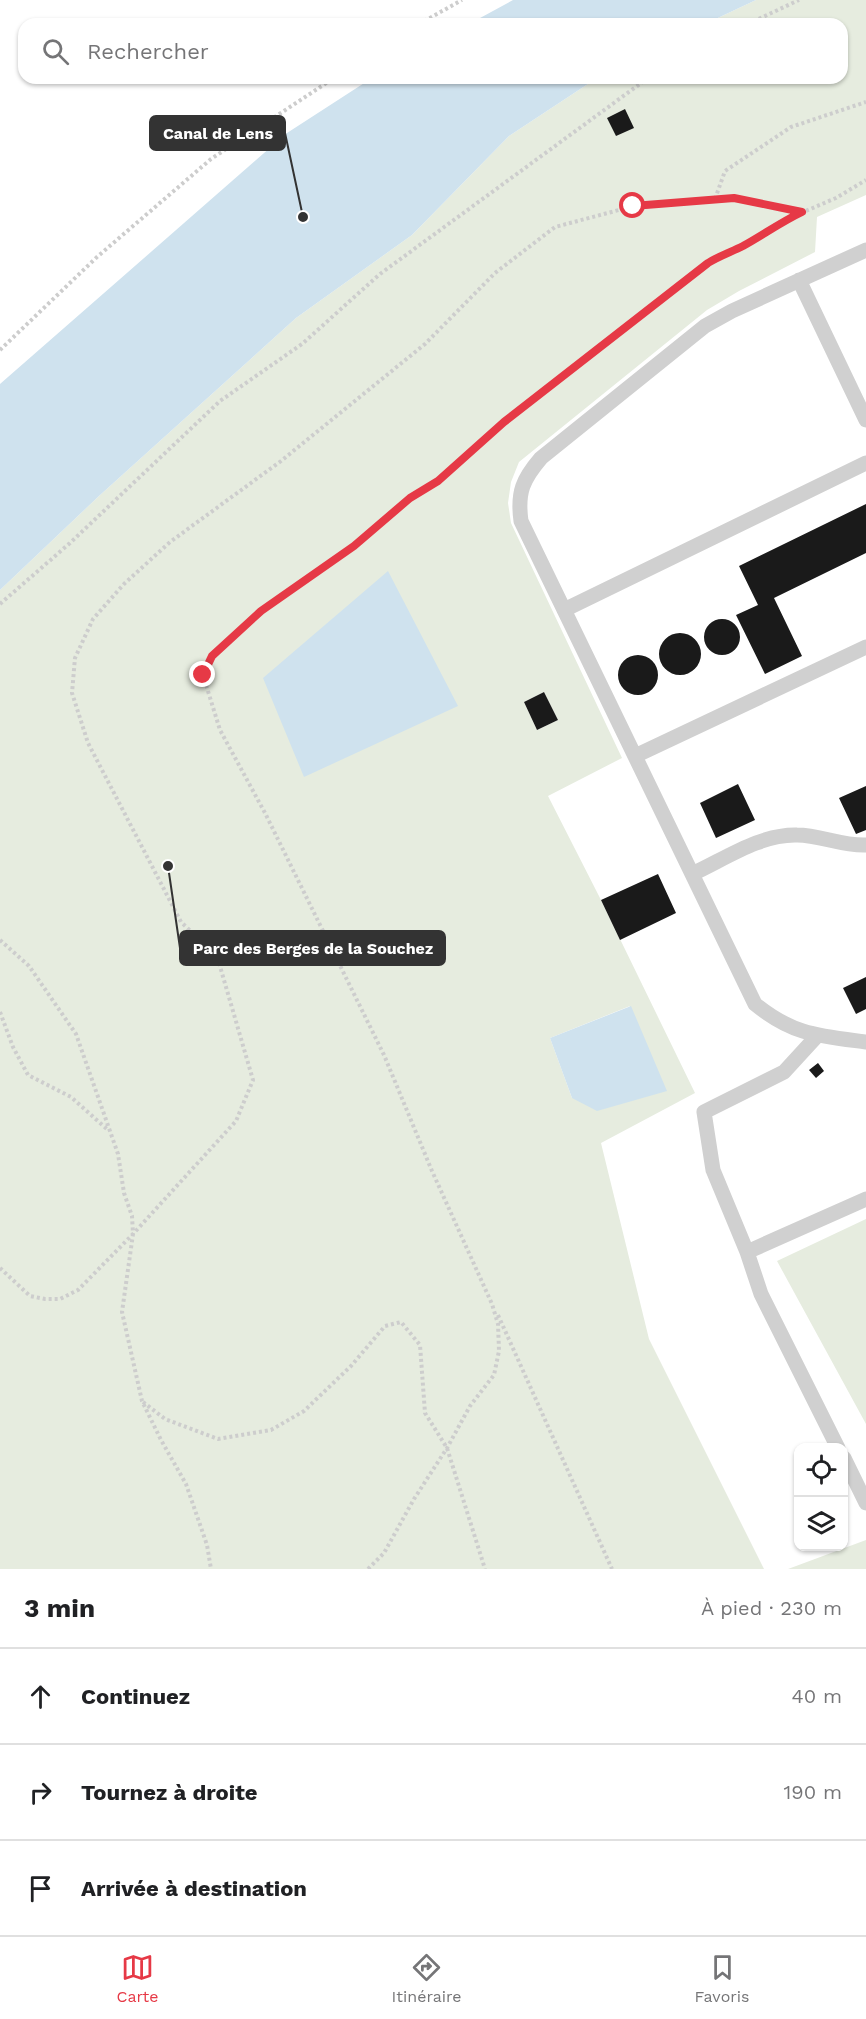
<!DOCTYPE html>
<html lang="fr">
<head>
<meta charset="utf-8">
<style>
  :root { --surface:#fff; --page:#f6f6f6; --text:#202124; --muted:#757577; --line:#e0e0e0; --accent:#e63946 }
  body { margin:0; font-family:"Work Sans",sans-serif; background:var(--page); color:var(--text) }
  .controls { position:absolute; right:18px; bottom:18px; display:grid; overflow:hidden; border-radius:12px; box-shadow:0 2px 4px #0004 }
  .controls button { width:54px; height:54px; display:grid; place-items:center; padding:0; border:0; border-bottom:2px solid var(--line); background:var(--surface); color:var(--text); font:30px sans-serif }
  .stop { position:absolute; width:18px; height:18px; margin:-14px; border:4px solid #e63946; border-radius:50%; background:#fff }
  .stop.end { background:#e63946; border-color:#fff; box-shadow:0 2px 6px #0008 }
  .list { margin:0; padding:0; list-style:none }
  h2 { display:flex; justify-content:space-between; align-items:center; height:78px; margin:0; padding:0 24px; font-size:26px }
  h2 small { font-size:20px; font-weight:400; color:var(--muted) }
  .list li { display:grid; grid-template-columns:39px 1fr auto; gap:18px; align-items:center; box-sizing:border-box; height:96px; padding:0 24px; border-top:2px solid var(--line) }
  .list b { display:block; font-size:22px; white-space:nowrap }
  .list em { font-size:20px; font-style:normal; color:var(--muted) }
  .icon { flex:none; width:33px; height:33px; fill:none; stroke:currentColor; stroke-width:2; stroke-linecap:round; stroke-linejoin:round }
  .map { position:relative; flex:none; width:866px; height:1569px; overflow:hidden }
  .search { position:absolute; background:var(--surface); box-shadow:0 2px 4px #0004; left:18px; right:18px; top:18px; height:66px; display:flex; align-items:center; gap:15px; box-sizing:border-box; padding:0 21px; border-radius:18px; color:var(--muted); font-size:22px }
  .sheet { height:366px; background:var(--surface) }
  nav { display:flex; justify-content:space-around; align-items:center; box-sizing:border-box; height:84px; border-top:2px solid var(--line); background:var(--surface); font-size:16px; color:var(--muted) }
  nav a { display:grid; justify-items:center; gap:3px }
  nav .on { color:var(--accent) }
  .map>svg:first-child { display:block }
  .green { fill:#e6ecdf; fill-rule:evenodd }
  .water { fill:#cfe2ee }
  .building { fill:#1a1a1a }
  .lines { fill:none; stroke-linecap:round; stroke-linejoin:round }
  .path { stroke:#cdcdcd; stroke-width:4; stroke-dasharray:3 3; stroke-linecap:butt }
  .service { stroke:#d0d0d0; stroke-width:15 }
  .route { stroke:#e63946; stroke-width:8 }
  .leader { fill:none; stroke:#333; stroke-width:2 }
  .callout-dot { fill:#333; stroke:#fff; stroke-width:2 }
  .callout { fill:#333; stroke:#333; stroke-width:2 }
  .callout-label { font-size:16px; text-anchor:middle; font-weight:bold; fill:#fff }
</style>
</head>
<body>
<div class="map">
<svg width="866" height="1569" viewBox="0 0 866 1569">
  <rect width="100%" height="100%" fill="#fff"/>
  <path class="green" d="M756 0H866V195L817 217 815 252 739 291 707 310 519 462 511 482 508 503 511 523 622 758 548 796 601 900 695 1093 601 1143 649 1339 764 1569H0V590L99 496 296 318 412 235 509 136 597 78H842V24H705ZM544 692 558 720 537 730 524 702ZM630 1006 572 1098 550 1038Z
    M866 1219V1424L777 1261Z
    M866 1540V1569H788Z"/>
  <path class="water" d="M513 0H756L705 24H469Z
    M372 78H597L509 136 412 235 296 318 99 496 0 590V384L287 133Z
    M388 571 458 706 304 777 263 678Z
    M631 1006 667 1091 597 1111 572 1098 550 1038Z"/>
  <path class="building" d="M625 109 634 128 616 136 607 118Z
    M866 504V553L774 598 802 656 765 674 736 615 758 605 739 566Z
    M704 637a18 18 0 1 1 36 0a18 18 0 1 1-36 0Z
    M659 654a21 21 0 1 1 42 0a21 21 0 1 1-42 0Z
    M618 675a20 20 0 1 1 40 0a20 20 0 1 1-40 0Z
    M544 692 558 720 537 730 524 702Z
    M738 784 755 820 716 838 700 803Z
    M866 786V830L856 834 839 798Z
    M658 874 676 913 620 940 601 900Z
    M866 977V1009L856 1014 843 988Z
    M818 1063 824 1071 816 1078 809 1070Z"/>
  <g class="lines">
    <path class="path" d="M419 24 462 0
      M748 24 799 0
      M715 199 725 171 791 127 866 102
      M0 350 97 257 211 159 334 78
      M0 604 70 543 220 401 302 344 380 274 648 78
      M0 940 29 966 76 1034 118 1154 124 1193 132 1216 133 1234 122 1312 142 1401 161 1440 186 1484 207 1545 211 1569
      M0 1012 13 1047 28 1075 71 1097 108 1130
      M0 1268 30 1296 45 1299H60L78 1290 133 1234 236 1121 253 1080 217 956 181 922 88 743 72 693 75 658 93 619 124 584 170 542 281 461 425 344 495 273 555 227 634 206 734 198 801 212
      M498 1315 612 1569
      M143 1402 165 1419 218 1439 271 1430 304 1411 351 1366 385 1326 401 1322 420 1345 425 1413 447 1448 485 1569
      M368 1569 384 1553 414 1499 447 1448 470 1406 494 1375 499 1351 498 1324 492 1304 432 1171 384 1055 265 813 220 730 203 675 212 656 261 611 354 546 410 498 438 481 504 422 708 263 721 255 742 247 780 222 836 198 866 180"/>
    <path class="service" d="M866 250 732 311 705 326 541 458C523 479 517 492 521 521L755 1004C793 1035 819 1036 866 1042
      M799 280 866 420
      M564 610 866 463
      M635 756 866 647
      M692 874C725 859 760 834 797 835 820 835 842 846 866 845
      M817 1036 784 1072 704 1112 713 1170 747 1252 761 1294 838 1448
      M747 1252 866 1199
      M844 1458 866 1503"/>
  </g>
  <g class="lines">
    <path class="route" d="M203 675 212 656 261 611 354 546 410 498 438 481 504 422 708 263C719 256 731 252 743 246 763 235 781 222 802 212L734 198 633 206"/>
  </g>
  <path class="leader" d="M303 217L285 133M168 866L180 948"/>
  <g class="callout-dot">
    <circle cx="303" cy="217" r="6"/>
    <circle cx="168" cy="866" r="6"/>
  </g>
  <g class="callout">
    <rect x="150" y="116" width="135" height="34" rx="6"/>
    <rect x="180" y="931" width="265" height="34" rx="6"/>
  </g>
  <g class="callout-label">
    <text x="218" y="139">Canal de Lens</text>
    <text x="313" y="954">Parc des Berges de la Souchez</text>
  </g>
</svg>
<div class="controls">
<button><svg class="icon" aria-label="locate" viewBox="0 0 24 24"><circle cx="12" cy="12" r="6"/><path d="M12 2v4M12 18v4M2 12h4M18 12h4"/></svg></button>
<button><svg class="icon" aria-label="layers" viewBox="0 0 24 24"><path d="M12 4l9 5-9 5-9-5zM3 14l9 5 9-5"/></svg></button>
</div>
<div class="stop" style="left:633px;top:206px"></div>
<div class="stop end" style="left:203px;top:675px"></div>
<div class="search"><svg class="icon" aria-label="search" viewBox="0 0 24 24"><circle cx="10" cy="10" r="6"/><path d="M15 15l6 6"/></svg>Rechercher</div>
</div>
<section class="sheet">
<h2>3 min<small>À pied · 230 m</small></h2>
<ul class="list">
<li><svg class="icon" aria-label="ahead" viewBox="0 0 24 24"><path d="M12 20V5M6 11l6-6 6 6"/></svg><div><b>Continuez</b></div><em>40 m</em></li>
<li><svg class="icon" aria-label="right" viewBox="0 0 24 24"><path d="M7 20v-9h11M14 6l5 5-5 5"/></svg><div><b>Tournez à droite</b></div><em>190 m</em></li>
<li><svg class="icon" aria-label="arrive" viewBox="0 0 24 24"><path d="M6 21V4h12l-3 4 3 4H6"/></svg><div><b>Arrivée à destination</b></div></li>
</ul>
</section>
<nav>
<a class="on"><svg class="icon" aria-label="map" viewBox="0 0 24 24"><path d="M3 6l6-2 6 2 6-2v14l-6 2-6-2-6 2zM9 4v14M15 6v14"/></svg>Carte</a>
<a><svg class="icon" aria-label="directions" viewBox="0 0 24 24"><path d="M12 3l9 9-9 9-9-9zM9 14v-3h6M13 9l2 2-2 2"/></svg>Itinéraire</a>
<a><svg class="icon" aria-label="saved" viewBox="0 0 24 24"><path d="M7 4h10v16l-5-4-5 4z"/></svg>Favoris</a>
</nav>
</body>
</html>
